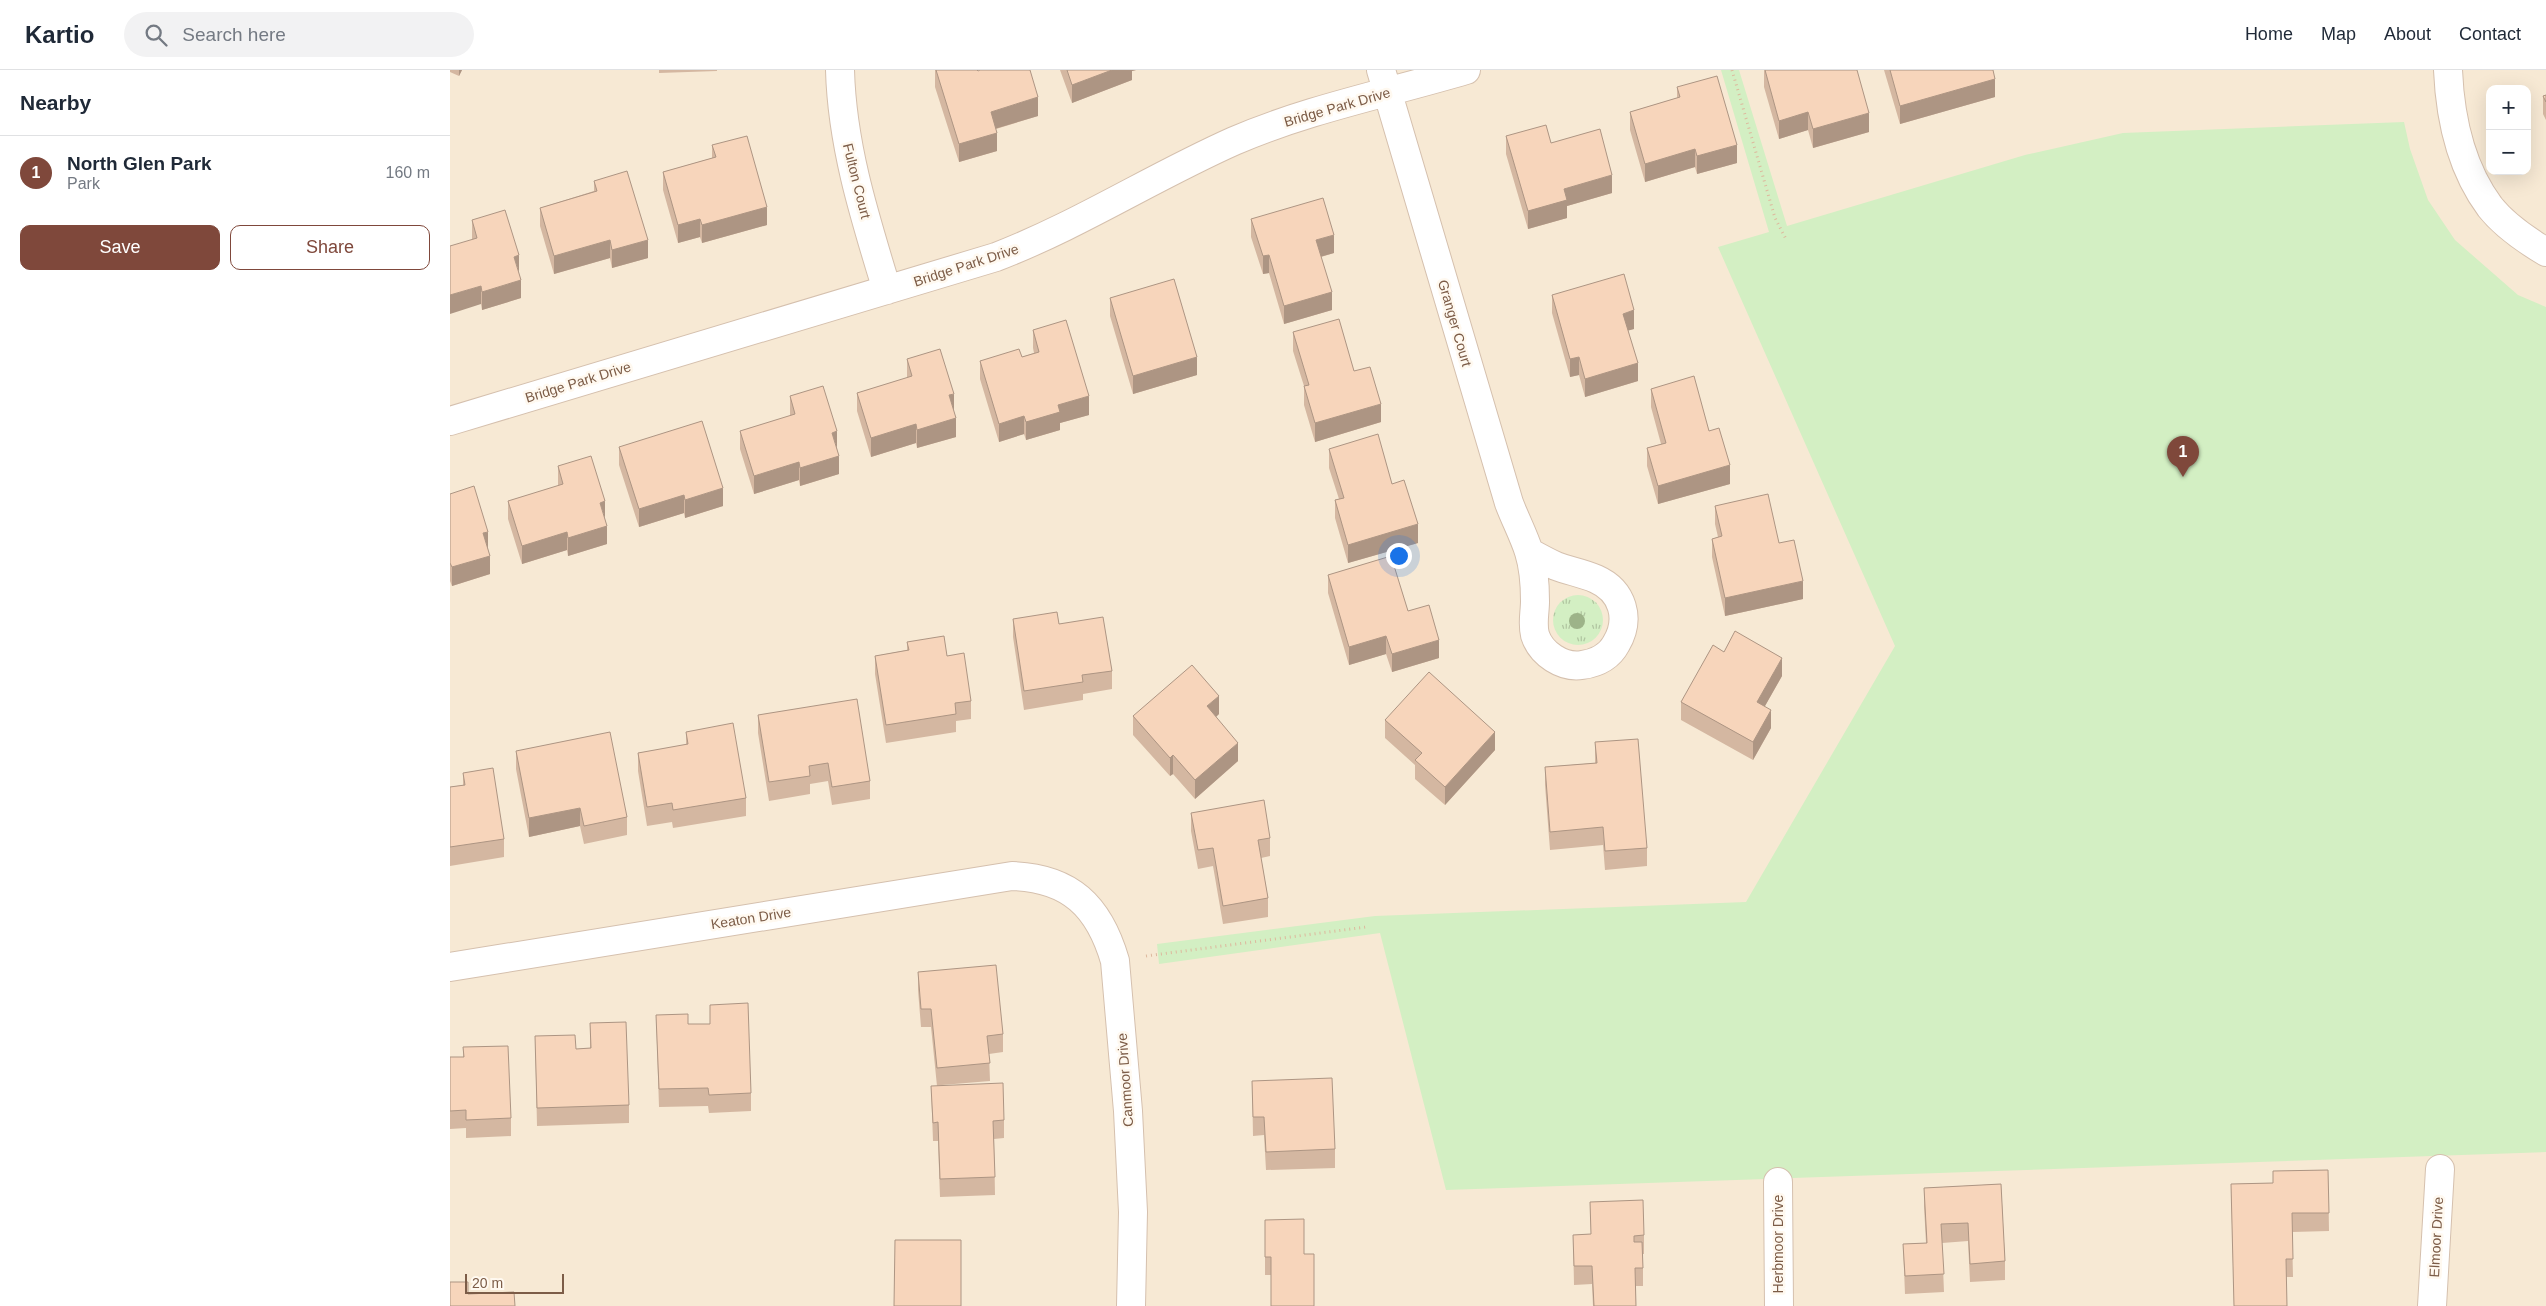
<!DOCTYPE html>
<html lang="en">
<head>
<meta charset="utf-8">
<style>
  :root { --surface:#fff; --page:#f2f2f3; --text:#1f2937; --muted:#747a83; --line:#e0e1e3; --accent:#7f483b }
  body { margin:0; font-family:Arial,sans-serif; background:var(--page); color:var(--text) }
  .controls { position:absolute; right:15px; top:15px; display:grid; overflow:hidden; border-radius:10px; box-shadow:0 5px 20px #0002 }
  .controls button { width:45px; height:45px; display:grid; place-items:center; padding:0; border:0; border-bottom:1px solid var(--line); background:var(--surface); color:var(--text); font:25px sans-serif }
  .scale { position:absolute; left:15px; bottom:12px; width:99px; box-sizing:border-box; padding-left:5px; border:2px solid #7c5c47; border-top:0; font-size:14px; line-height:18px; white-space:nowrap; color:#7c5c47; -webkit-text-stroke:4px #fff9f0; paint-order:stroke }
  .you { position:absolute; left:948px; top:485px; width:18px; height:18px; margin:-12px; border:4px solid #fff; border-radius:50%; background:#1a73e8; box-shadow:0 0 0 8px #1a73e833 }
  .badge { display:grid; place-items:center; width:32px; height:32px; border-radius:50%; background:var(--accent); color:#fff; font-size:16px; font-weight:700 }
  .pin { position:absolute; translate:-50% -41px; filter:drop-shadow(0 1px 2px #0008) }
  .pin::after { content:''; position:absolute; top:26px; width:18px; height:15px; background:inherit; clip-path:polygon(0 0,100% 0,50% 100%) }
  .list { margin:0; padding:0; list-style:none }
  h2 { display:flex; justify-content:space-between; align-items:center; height:65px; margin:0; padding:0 20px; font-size:21px }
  h2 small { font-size:16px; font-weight:400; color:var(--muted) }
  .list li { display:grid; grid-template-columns:32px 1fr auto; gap:15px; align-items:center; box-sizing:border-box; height:75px; padding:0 20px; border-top:1px solid var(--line) }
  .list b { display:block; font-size:19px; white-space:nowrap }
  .list p { margin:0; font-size:16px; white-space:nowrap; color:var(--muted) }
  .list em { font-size:16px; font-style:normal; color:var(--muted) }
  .actions { display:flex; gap:10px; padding:15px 20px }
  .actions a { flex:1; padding:11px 0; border:1px solid var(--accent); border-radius:10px; text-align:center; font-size:18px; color:var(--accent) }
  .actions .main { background:var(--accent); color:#fff }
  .icon { flex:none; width:28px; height:28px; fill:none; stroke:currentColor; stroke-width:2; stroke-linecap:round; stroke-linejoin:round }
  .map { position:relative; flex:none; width:2096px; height:1236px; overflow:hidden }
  header { display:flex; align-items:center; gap:30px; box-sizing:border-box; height:70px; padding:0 25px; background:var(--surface); border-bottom:1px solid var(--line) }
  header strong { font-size:24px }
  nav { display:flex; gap:28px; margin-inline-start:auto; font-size:18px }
  .search { width:350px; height:45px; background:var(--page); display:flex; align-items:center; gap:12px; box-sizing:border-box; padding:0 18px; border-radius:28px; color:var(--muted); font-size:19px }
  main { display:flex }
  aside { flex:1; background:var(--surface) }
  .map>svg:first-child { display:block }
  .residential { fill:#f7e9d4; fill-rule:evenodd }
  .grass { fill:url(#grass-tufts) }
  .park { fill:#d3efc3 }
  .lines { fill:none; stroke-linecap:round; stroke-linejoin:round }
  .street-casing { stroke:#d5c0ae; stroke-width:30 }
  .path { stroke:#ddb89d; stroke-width:3; stroke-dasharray:1 4; stroke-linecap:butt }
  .street { stroke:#fff; stroke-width:28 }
  .tree { fill:#9db389 }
  .wall { fill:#d4b7a1 }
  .shaded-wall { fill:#ad9583 }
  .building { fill:#f7d5bb; stroke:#ad9583 }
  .labels { text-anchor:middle; stroke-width:5; stroke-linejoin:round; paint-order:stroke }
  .street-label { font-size:14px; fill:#7c5c47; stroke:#fff9f0 }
</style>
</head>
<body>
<header>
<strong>Kartio</strong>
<div class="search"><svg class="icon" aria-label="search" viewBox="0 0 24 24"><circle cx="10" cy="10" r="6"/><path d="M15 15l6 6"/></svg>Search here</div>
<nav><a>Home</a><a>Map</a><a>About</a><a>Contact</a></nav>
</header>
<main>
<aside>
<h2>Nearby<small></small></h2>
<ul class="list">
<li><span class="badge">1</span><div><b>North Glen Park</b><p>Park</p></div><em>160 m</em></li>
</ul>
<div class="actions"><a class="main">Save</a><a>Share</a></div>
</aside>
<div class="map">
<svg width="2096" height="1236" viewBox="0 0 2096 1236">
  <defs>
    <pattern id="grass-tufts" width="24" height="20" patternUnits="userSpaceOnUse" patternTransform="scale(1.25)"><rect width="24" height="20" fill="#d3efc3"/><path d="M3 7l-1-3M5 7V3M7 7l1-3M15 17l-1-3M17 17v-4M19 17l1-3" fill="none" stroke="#b0c5a0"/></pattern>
  </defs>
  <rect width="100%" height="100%" fill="#fff6e7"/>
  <path class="residential" d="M0 0H2096V1236H0ZM2040 19H2077V101H2040Z"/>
  <path class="grass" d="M1103 550a25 25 0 1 1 50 0a25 25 0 1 1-50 0Z"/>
  <path class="park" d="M1271 0H1289L1337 156 1575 85 1673 63 1954 52 1960 79 1978 130 2005 170 2068 225 2096 237V1082L996 1120 930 863 709 894 707 874 925 846 1296 832 1445 576 1268 177 1319 162Z"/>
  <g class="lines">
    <defs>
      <path id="street" d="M390 0C392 76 415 148 437 220
        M931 0 1059 433C1065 449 1074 466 1079 482 1084 498 1085 515 1085 531 1085 543 1082 553 1085 565 1091 584 1113 598 1132 595 1146 593 1159 587 1166 574 1181 549 1173 521 1146 509 1133 503 1119 501 1106 496 1097 492 1088 487 1079 482
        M1998 0C2000 47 2011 98 2040 137 2055 156 2076 170 2096 182
        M0 351 546 187C629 155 703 107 784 71 858 39 939 23 1016 0
        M0 897 562 806C620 808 649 836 665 891L678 1041 683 1142 681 1236
        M1328 1112 1329 1236
        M1982 1236 1990 1099"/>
    </defs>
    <use href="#street" class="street-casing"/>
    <path class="path" d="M1282 0 1325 148 1337 171
      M696 886 916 857"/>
    <use href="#street" class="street"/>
  </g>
  <circle class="tree" cx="1127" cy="551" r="8"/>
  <path class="wall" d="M0 0H12L9 6 0 2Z
    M209 0H267V1L209 3Z
    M485 0H527L588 46 546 59 547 81 509 92 485 17Z
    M610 0H686L682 1V10L622 33Z
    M1314 0 1419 62 1363 78 1358 60 1329 69 1314 17Z
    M1434 0H1543L1545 27 1450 54Z
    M1227 17 1287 93 1247 104 1245 97 1195 112 1180 60V42L1227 28Z
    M2096 25V50L2093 44V26Z
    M1056 66 1101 73 1162 123 1117 136V148L1078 159 1056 84Z
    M262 75 317 155 252 173 250 167 228 173 213 120V102L262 88Z
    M144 111 198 188 162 198 160 188 104 204 90 156V138L144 121Z
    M801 149 884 183 871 187 882 240 834 254 819 203 813 204 801 167Z
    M22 150 69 203 71 228 32 240 31 234 22 169Z
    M1102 225 1184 259 1178 260 1188 311 1135 327 1129 305 1120 307 1102 243Z
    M660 228 747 305 683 324 660 246Z
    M583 260 639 345 610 353V360L576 370 574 364 549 372 530 309V291L572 287 584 283 583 278Z
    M843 262 904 301 931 352 865 372 854 335V316L843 281Z
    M457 289 504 342 506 367 467 378 466 373 421 387 407 341V323L457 308Z
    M1201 319 1280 414 1208 434 1197 396V378L1211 374 1201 337Z
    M340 326 387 378 389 404 350 416 349 410 304 424 290 379V361L340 346Z
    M169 377 273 436 235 448 234 443 189 457 169 395Z
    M879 379 942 414 968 473 898 493 885 448V430L889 429 879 398Z
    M108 396 155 449 157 474 118 486 117 480 72 494 58 449V431L108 416Z
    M0 424 38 479 40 504 2 516 0 511Z
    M1265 436 1329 473 1353 529 1275 546 1262 487V469L1268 467 1265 454Z
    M878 505 958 541 989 588 942 602 936 584 899 595 878 523Z
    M563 549 609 554 662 601V619L633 624V630L574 640 563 567Z
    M457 572 497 586 521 631V649L506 651V662L436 673 425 604V586L457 580Z
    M1274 582 1332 606 1315 636 1321 658 1303 690 1231 650V632Z
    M769 644 766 647 788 691 745 729 723 704 720 706 683 665V646Z
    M308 645 420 711V729L382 735 378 711 360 714V724L319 731 308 663Z
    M935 650 1045 680 995 735 965 709V695L935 668Z
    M236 662 296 728V746L223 758 222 752 197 756 188 701V683L236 675Z
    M1145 672 1197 778V796L1155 800 1153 775 1100 780 1095 715V697L1145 693Z
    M66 681 177 747V765L134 774 130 756 79 767 66 699Z
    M13 703 54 769V787L0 796V717L13 715Z
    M741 743 820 768V786L811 788 818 828V847L773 854 763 796 748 799 741 761Z
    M468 902 553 964V982L539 984 540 1011 492 1015 554 1050V1068L544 1069 545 1125 490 1127 488 1071H483L481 1016H487L481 957H471L468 920Z
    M260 935 301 1023V1041L259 1043 258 1036 209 1037 206 945 238 954H260Z
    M140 953 179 1035V1053L87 1056 85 966 126 979 140 978Z
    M13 977 61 1048V1066L16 1068V1058L0 1059V987H13Z
    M802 1011 885 1079V1098L816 1100 814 1065 803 1066Z
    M1878 1100 1879 1161 1842 1162 1843 1207H1836L1837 1236H1784L1781 1114 1823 1113V1101Z
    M1551 1114 1555 1191V1210L1520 1212 1518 1171 1492 1173 1494 1222 1455 1224 1453 1174 1476 1173 1474 1136V1118Z
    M1140 1132 1194 1165V1184H1193V1216H1186V1236H1143L1142 1214 1124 1215 1123 1165 1141 1164Z
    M815 1150 854 1184 821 1205H815Z"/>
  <path class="shaded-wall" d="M9 0H12L9 6Z
    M662 0H686L682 1V10L622 33V15Z
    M1545 9V27L1450 54V36Z
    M588 27V46L541 60V42Z
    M1358 42V60L1329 69V51Z
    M1419 43V62L1363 78V59Z
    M547 63V81L509 92V74Z
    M1287 75V93L1247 104V86Z
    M1245 79V97L1195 112V94Z
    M1162 105V123L1117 136V148L1078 159V141L1114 119Z
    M317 137V155L252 173V155Z
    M250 149V167L228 173V155Z
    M884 165V183L866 188V170Z
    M160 170V188L104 204V186Z
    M198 170V188L162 198V180Z
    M69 185V203L64 187Z
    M819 185V203L813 204V186Z
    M71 210V228L32 240V222Z
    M31 216V234L0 244V225Z
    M882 222V240L834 254V236Z
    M1184 240V259L1173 262V244Z
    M747 287V305L683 324V306Z
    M1129 287V305L1120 307V289Z
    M1188 293V311L1135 327V309Z
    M504 324V342L499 325Z
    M639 326V345L610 353V360L576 370V352L608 335Z
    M931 334V352L865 372V353Z
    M574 346V364L549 372V354Z
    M506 348V367L467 378V360Z
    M466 354V373L421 387V368Z
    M387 361V379L382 363Z
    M389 386V404L350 416V398Z
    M349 392V410L304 424V406Z
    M1280 395V414L1208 434V416Z
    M273 418V436L235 448V430Z
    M234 425V443L189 457V439Z
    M155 431V449L150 433Z
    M968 454V473L898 493V475Z
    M157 456V474L118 486V468Z
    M38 462V480L33 463Z
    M117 462V480L72 494V476Z
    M40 486V504L2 516V497Z
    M1353 511V529L1275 546V528Z
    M936 566V584L899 595V577Z
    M989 570V588L942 602V584Z
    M1332 588V606L1307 650V632Z
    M769 626V644L757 655V636Z
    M1321 640V658L1303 690V672Z
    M1045 662V680L995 735V717Z
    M788 673V691L745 729V710Z
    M723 685V704L720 706V688Z
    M130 738V756L79 767V748Z"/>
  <path class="building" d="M486 0H527L528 1 530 0H580L588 27 541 42 547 63 509 74Z
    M617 0H662L622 15Z
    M1315 0H1407L1419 43 1363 59 1358 42 1329 51Z
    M1440 0H1543L1545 9 1450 36Z
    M1267 6 1287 75 1247 86 1245 79 1195 94 1180 42 1230 27 1227 17Z
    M2096 25V32L2093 26Z
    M1096 55 1101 73 1150 59 1162 105 1114 119 1117 130 1078 141 1056 66Z
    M297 66 317 137 252 155 250 149 228 155 213 102 266 87 262 75Z
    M177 101 198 170 162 180 160 170 104 186 90 138 147 121 144 111Z
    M873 128 884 165 866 170 882 222 834 236 819 185 813 186 801 149Z
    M55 140 69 185 64 187 71 210 32 222 31 216 0 225V176L27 168 22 150Z
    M1174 204 1184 240 1173 244 1188 293 1135 309 1129 287 1120 289 1102 225Z
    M724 209 747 287 683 306 660 228Z
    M889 249 904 301 920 297 931 334 865 353 854 316 859 315 843 262Z
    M616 250 639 326 608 335 610 342 576 352 574 346 549 354 530 291 569 279 572 287 589 282 583 260Z
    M490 279 504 324 499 325 506 348 467 360 466 354 421 368 407 323 462 306 457 289Z
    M1244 306 1259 361 1269 358 1280 395 1208 416 1197 378 1216 373 1201 319Z
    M373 316 387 361 382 363 389 386 350 398 349 392 304 406 290 361 345 344 340 326Z
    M252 351 273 418 235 430 234 425 189 439 169 377Z
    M928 364 942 414 954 410 968 454 898 475 885 430 894 428 879 379Z
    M141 386 155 431 150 433 157 456 118 468 117 462 72 476 58 431 113 414 108 396Z
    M24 416 38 462 33 463 40 486 2 497 0 493V424Z
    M1318 424 1329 473 1344 470 1353 511 1275 528 1262 469 1272 466 1265 436Z
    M941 486 958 541 979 535 989 570 942 584 936 566 899 577 878 505Z
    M607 542 609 554 653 547 662 601 632 605 633 612 574 621 563 549Z
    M1285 561 1332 588 1307 632 1321 640 1303 672 1231 632 1263 575 1274 582Z
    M494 566 497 586 514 583 521 631 505 633 506 644 436 655 425 586 459 580 457 572Z
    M742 595 769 626 757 636 788 673 745 710 723 685 720 688 683 646Z
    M979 602 1045 662 995 717 965 690 972 683 935 650Z
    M407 629 420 711 382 717 378 693 359 696 360 706 319 712 308 645Z
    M283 653 296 728 223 740 222 733 197 737 188 683 238 674 236 662Z
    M160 662 177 747 134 756 130 738 79 748 66 681Z
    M1188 669 1197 778 1155 781 1153 757 1100 762 1095 697 1147 693 1145 672Z
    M43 698 54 769 0 777V717L15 715 13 703Z
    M814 730 820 768 808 770 818 828 773 836 763 778 748 780 741 743Z
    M546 895 553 964 537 966 540 993 487 998 481 939H471L468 902Z
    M298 933 301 1023 259 1025 258 1018 209 1019 206 945 238 944V954H260V935Z
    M176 952 179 1035 87 1038 85 966 125 965 126 979 141 978 140 953Z
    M58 976 61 1048 16 1050V1040L0 1041V987H14L13 977Z
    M882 1008 885 1079 816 1082 814 1047H803L802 1011Z
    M553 1013 554 1050 543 1051 545 1107 490 1109 488 1052 483 1053 481 1016Z
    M1878 1100 1879 1143H1842L1843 1189H1836L1837 1236H1784L1781 1114 1823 1113V1101Z
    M1551 1114 1555 1191 1520 1194 1518 1153 1491 1154 1494 1204 1455 1206 1453 1174 1477 1173 1474 1118Z
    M1193 1130 1194 1165 1184 1166V1172H1192L1193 1198H1185L1186 1236H1144L1142 1196H1124L1123 1165 1141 1164 1140 1132Z
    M854 1149V1184H864V1236H821V1187H815V1150Z
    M445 1170H511V1236H444Z
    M0 1212H18V1224L64 1222 65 1236H0Z"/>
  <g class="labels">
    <g class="street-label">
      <text transform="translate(887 37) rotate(-16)" y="5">Bridge Park Drive</text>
      <text transform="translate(407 111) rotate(76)" y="5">Fulton Court</text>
      <text transform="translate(516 195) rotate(-18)" y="5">Bridge Park Drive</text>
      <text transform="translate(1005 253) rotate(74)" y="5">Granger Court</text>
      <text transform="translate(128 312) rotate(-17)" y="5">Bridge Park Drive</text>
      <text transform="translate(301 848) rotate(-9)" y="5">Keaton Drive</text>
      <text transform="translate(675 1010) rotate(-94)" y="5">Canmoor Drive</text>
      <text transform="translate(1986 1167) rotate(-87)" y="5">Elmoor Drive</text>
      <text transform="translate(1328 1174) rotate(-90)" y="5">Herbmoor Drive</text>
    </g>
  </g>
</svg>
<div class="controls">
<button>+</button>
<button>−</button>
</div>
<div class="scale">20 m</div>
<div class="you"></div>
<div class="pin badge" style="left:1733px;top:407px">1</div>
</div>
</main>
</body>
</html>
